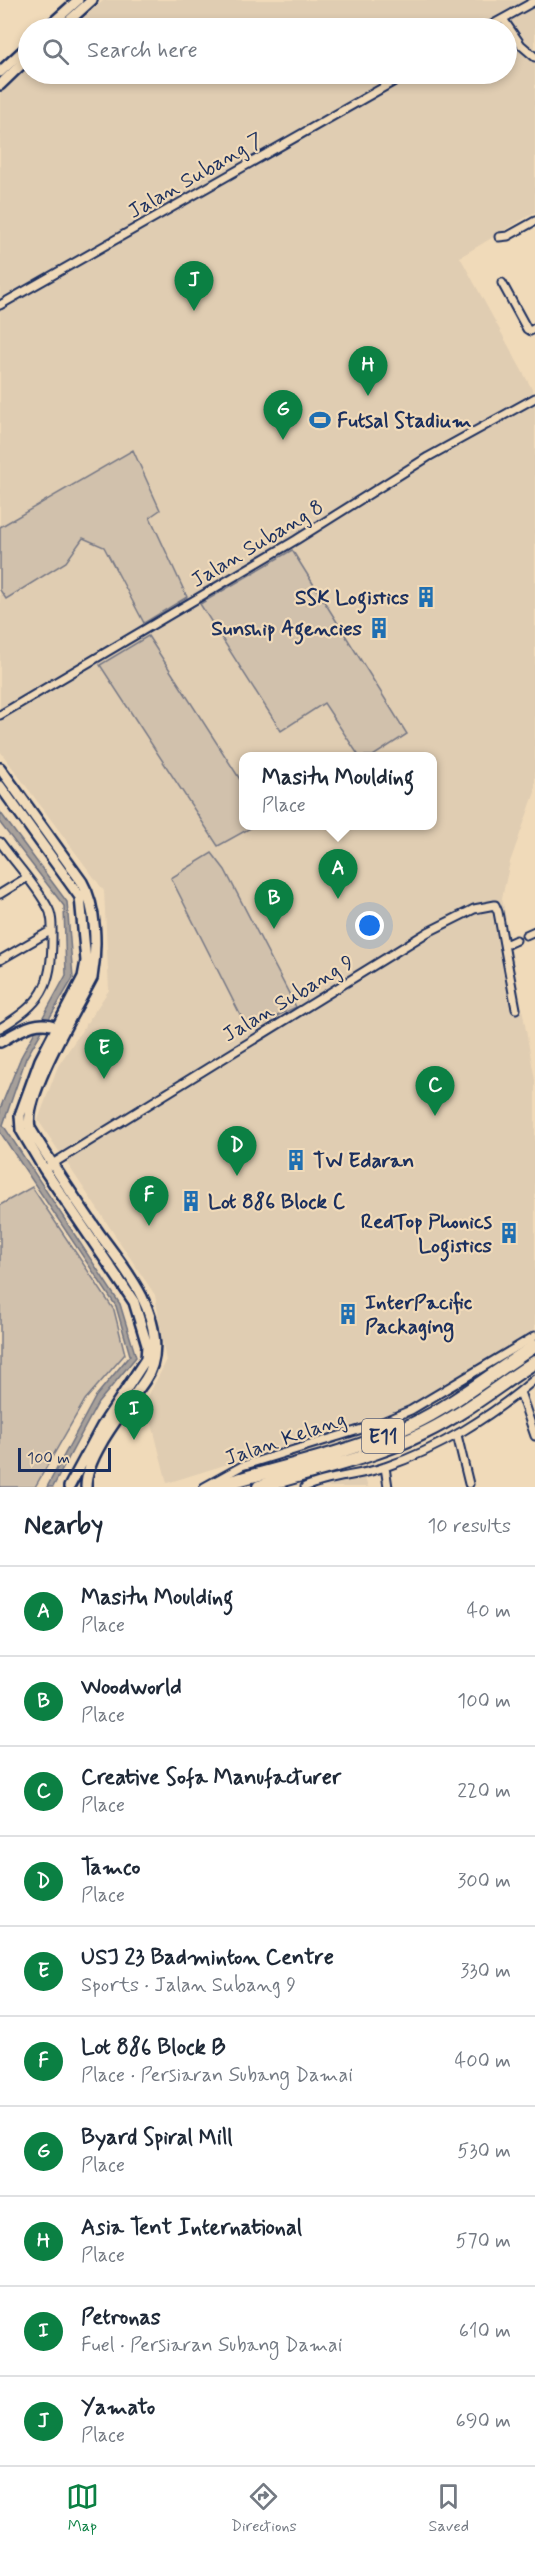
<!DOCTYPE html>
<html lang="en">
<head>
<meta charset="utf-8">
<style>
  :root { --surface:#fff; --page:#f2f2f3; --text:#1f2937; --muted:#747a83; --line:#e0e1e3; --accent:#0b8043 }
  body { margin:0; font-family:Mynerve,sans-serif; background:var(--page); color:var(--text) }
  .scale { position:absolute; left:18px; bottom:15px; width:93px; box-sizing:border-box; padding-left:6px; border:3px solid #1b2f5e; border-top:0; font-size:16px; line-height:21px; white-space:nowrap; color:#1b2f5e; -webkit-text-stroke:4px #f0dab9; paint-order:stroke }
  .you { position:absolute; left:370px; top:926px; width:21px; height:21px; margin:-15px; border:4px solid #fff; border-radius:50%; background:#1a73e8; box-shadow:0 0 0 9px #1a73e833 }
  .badge { display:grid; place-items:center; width:39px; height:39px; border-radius:50%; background:var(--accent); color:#fff; font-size:20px; font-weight:700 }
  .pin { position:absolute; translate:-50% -50px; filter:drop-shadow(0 2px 3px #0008) }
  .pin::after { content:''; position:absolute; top:32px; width:21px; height:18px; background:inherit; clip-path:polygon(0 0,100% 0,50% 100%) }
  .popup { position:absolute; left:239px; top:752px; width:198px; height:78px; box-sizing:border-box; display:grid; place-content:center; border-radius:12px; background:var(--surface); filter:drop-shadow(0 2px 4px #0005); font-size:20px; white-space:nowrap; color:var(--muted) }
  .popup b { font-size:22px; color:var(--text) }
  .popup::after { content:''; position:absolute; left:50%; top:100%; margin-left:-12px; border:12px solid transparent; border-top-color:var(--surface) }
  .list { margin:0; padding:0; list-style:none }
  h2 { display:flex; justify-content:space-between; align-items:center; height:78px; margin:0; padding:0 24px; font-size:26px }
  h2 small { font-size:20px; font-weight:400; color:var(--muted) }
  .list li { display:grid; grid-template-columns:39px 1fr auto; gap:18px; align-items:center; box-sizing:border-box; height:90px; padding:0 24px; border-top:2px solid var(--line) }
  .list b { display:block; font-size:22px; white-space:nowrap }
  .list p { margin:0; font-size:20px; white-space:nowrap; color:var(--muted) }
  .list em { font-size:20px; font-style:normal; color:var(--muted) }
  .icon { flex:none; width:33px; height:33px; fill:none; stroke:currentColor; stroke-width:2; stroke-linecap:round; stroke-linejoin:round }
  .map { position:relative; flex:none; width:535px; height:1487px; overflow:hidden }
  .search { position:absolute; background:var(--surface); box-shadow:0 3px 9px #0003; left:18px; right:18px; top:18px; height:66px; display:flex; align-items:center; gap:15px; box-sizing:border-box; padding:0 21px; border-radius:33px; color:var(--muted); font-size:22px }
  .sheet { height:978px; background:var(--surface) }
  nav { display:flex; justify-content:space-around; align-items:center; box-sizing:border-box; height:84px; border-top:2px solid var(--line); background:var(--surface); font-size:16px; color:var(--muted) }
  nav a { display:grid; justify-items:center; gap:3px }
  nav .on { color:var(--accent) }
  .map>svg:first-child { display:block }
  .built { fill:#e0cdb2; fill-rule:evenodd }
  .green { fill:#d1c1ac; stroke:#767885; stroke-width:1.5 }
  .water { fill:#a7a09a; stroke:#6f7382; stroke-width:1.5 }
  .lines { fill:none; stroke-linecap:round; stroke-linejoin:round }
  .street-casing { stroke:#1b2f5e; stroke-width:11 }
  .secondary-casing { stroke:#1b2f5e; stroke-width:14 }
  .highway-casing { stroke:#1b2f5e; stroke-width:16 }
  .street { stroke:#f0dab9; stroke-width:7 }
  .secondary { stroke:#f0dab9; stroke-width:9 }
  .highway { stroke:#f0dab9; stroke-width:12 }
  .labels { text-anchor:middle; stroke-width:4.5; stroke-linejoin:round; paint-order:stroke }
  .shield { fill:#f0dab9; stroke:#5b6279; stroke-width:1.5 }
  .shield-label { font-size:20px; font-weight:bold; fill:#1b2f5e }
  .street-label { font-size:21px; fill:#1b2f5e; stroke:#f0dab9 }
  .poi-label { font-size:21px; font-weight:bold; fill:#1b2f5e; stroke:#f0dab9; text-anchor:start }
</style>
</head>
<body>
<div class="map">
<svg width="535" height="1487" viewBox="0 0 535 1487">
  <rect width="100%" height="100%" fill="#f0dab9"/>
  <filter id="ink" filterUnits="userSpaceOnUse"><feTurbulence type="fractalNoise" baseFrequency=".0167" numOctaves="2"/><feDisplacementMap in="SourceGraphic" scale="12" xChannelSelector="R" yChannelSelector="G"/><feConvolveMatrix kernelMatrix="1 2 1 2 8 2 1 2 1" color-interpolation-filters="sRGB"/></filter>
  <g filter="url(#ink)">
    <path class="built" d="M104 0H535V212L460 257 532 389 535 400V792L510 862 502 898 535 1080V1329L423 1399 401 1410 167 1483 146 1400 166 1362 155 1295 38 1120 58 1066 109 990 104 891 0 751V93L28 68V74H506V28H72ZM244 756H433V826H244Z
      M364 1476 368 1487H324L331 1485Z"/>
    <path class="green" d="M133 450 160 510 150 517 187 597 144 623 104 547 83 538 66 562 6 599 0 590V527Z
      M292 550 407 734 373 756H359L324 703 281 731 200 604Z
      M148 636 243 784 244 826H254L218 846 100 665Z
      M212 853 225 870 296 1007 248 1030 171 878Z
      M32 1187 114 1310 125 1354 85 1400 35 1487H0V1205Z"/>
    <path class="water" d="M0 812 67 902 73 978 26 1058 3 1125 120 1304 136 1357 98 1403 53 1487H47L96 1396 130 1355 116 1306 0 1132V1109L21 1057 66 975 64 906 0 823Z"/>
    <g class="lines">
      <defs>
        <path id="street" d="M503 19 521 45 535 57
          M486 28 535 1
          M499 237 508 236 535 221
          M502 283 527 329 530 331 535 328
          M0 305 407 74
          M0 715 296 540 428 457 535 398
          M0 842C15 863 35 884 47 906 53 915 52 927 52 938 52 987 42 1003 0 1028
          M0 894 26 878
          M526 935 535 931
          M505 945 516 940
          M0 960 52 930
          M49 1166 428 932 474 909 495 905 498 912 516 1009
          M520 1392 535 1436
          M457 1435 469 1484
          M385 1467 388 1487
          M204 1487 242 1466 375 1425 411 1410 535 1336
          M305 1487C330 1476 360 1476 385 1467 439 1449 492 1416 535 1379"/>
        <path id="secondary" d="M47 28 78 0
          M61 28 92 0
          M0 72 28 46
          M0 85 28 58
          M0 768 82 882C97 908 97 948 92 978 76 1009 23 1097 30 1128 52 1165 76 1200 101 1236 115 1255 131 1275 142 1297 154 1321 162 1356 145 1380 127 1407 86 1454 86 1487
          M0 786 80 897 86 961 83 977 40 1060 20 1115 21 1130 44 1169 134 1302 147 1345 146 1359 102 1426 69 1487
          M0 1042C19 1031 39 1016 60 1029"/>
        <path id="highway" d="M213 1487C277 1468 350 1453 411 1425 455 1404 494 1372 535 1346
          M259 1487C314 1470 374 1458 426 1432 465 1413 499 1385 535 1362"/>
      </defs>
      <use href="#street" class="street-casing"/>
      <use href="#secondary" class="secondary-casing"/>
      <use href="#highway" class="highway-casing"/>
      <use href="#street" class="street"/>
      <use href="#secondary" class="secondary"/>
      <use href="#highway" class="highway"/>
    </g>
  </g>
  <defs>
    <symbol id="stadium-bare" viewBox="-9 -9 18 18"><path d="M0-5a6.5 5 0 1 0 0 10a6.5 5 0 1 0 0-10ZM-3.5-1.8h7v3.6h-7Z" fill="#1f6fb2" stroke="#f0dab9" stroke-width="2.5" paint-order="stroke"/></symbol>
    <symbol id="building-bare" viewBox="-9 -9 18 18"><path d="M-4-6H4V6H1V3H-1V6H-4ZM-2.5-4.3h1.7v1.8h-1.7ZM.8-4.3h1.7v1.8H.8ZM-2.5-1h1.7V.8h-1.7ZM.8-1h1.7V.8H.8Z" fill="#1f6fb2" stroke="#f0dab9" stroke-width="2.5" paint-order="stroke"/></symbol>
  </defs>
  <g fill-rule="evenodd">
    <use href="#stadium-bare" x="305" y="405" width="30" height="30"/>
    <use href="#building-bare" x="411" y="582" width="30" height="30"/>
    <use href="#building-bare" x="364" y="613" width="30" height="30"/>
    <use href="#building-bare" x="281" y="1145" width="30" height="30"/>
    <use href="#building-bare" x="176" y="1186" width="30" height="30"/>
    <use href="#building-bare" x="494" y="1218" width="30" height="30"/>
    <use href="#building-bare" x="333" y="1299" width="30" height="30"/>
  </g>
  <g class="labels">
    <rect class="shield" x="362" y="1419" width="42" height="34" rx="4.5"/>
    <g class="shield-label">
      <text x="383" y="1443">E11</text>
    </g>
    <g class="street-label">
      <text transform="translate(195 175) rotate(-30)" y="7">Jalan Subang 7</text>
      <text transform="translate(257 543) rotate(-31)" y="7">Jalan Subang 8</text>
      <text transform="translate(288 998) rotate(-31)" y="7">Jalan Subang 9</text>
      <text transform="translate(285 1438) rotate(-19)" y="7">Jalan Kelang</text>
    </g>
    <g class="poi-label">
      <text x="337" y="427">Futsal Stadium</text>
      <text x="409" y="604" text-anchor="end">SSK Logistics</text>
      <text x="362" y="635" text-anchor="end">Sunship Agencies</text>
      <text x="313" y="1167">TW Edaran</text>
      <text x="208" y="1208">Lot 886 Block C</text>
      <text x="492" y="1228" text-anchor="end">RedTop Phonics<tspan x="492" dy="24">Logistics</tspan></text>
      <text x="365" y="1309">InterPacific<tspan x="365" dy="24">Packaging</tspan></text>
    </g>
  </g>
</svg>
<div class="scale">100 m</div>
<div class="you"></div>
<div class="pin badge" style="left:338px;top:899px">A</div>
<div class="popup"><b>Masitu Moulding</b>Place</div>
<div class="pin badge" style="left:274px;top:929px">B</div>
<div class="pin badge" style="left:435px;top:1116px">C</div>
<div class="pin badge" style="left:237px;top:1176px">D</div>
<div class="pin badge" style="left:104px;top:1079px">E</div>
<div class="pin badge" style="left:149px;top:1226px">F</div>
<div class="pin badge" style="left:283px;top:440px">G</div>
<div class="pin badge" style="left:368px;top:396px">H</div>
<div class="pin badge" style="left:134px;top:1440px">I</div>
<div class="pin badge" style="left:194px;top:311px">J</div>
<div class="search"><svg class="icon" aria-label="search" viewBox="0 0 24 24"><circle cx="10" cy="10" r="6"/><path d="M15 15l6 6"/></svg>Search here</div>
</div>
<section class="sheet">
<h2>Nearby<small>10 results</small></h2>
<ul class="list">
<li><span class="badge">A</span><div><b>Masitu Moulding</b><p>Place</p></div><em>40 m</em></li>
<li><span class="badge">B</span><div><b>Woodworld</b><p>Place</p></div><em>100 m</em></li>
<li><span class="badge">C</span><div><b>Creative Sofa Manufacturer</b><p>Place</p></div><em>220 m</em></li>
<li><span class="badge">D</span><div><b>Tamco</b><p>Place</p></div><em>300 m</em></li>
<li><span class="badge">E</span><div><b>USJ 23 Badminton Centre</b><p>Sports · Jalan Subang 9</p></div><em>330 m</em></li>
<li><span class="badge">F</span><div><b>Lot 886 Block B</b><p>Place · Persiaran Subang Damai</p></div><em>400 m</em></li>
<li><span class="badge">G</span><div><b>Byard Spiral Mill</b><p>Place</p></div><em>530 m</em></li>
<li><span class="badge">H</span><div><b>Asia Tent International</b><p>Place</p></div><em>570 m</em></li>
<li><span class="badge">I</span><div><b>Petronas</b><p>Fuel · Persiaran Subang Damai</p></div><em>610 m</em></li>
<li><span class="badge">J</span><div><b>Yamato</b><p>Place</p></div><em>690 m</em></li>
</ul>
</section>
<nav>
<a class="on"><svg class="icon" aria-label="map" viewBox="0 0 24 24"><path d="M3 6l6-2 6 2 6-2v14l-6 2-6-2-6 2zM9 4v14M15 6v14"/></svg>Map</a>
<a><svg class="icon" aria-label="directions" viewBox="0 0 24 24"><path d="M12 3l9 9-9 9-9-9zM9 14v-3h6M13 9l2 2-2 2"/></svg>Directions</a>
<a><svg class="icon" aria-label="saved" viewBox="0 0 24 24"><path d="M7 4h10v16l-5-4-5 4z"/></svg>Saved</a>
</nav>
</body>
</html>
